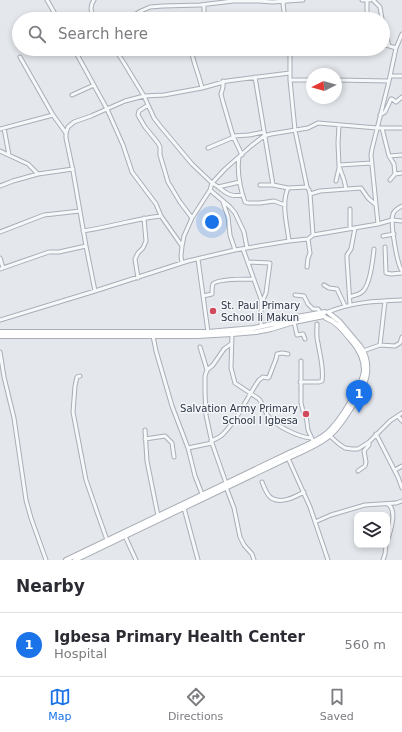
<!DOCTYPE html>
<html lang="en">
<head>
<meta charset="utf-8">
<style>
  :root { --surface:#fff; --page:#f7f7f7; --text:#2b2b33; --muted:#7c7c81; --line:#e1e1e2; --accent:#1a73e8 }
  body { margin:0; font-family:"DejaVu Sans",sans-serif; background:var(--page); color:var(--text) }
  .controls { position:absolute; right:12px; bottom:12px; display:grid; overflow:hidden; border-radius:8px; box-shadow:0 2px 6px #0003 }
  .controls button { width:36px; height:36px; display:grid; place-items:center; padding:0; border:0; border-bottom:1px solid var(--line); background:var(--surface); color:var(--text); font:20px sans-serif }
  .compass { position:absolute; left:306px; top:68px; width:36px; height:36px; border-radius:50%; background:var(--surface); box-shadow:0 2px 6px #0003; rotate:265deg }
  .you { position:absolute; left:212px; top:222px; width:14px; height:14px; margin:-10px; border:3px solid #fff; border-radius:50%; background:#1a73e8; box-shadow:0 0 0 6px #1a73e833 }
  .badge { display:grid; place-items:center; width:26px; height:26px; border-radius:50%; background:var(--accent); color:#fff; font-size:13px; font-weight:700 }
  .pin { position:absolute; translate:-50% -33px; filter:drop-shadow(0 1px 2px #0008) }
  .pin::after { content:''; position:absolute; top:21px; width:14px; height:12px; background:inherit; clip-path:polygon(0 0,100% 0,50% 100%) }
  .list { margin:0; padding:0; list-style:none }
  h2 { display:flex; justify-content:space-between; align-items:center; height:52px; margin:0; padding:0 16px; font-size:17px }
  h2 small { font-size:13px; font-weight:400; color:var(--muted) }
  .list li { display:grid; grid-template-columns:26px 1fr auto; gap:12px; align-items:center; box-sizing:border-box; height:64px; padding:0 16px; border-top:1px solid var(--line) }
  .list b { display:block; font-size:15px; white-space:nowrap }
  .list p { margin:0; font-size:13px; white-space:nowrap; color:var(--muted) }
  .list em { font-size:13px; font-style:normal; color:var(--muted) }
  .icon { flex:none; width:22px; height:22px; fill:none; stroke:currentColor; stroke-width:2; stroke-linecap:round; stroke-linejoin:round }
  .map { position:relative; flex:none; width:402px; height:560px; overflow:hidden }
  .search { position:absolute; background:var(--surface); box-shadow:0 2px 6px #0003; left:12px; right:12px; top:12px; height:44px; display:flex; align-items:center; gap:10px; box-sizing:border-box; padding:0 14px; border-radius:22px; color:var(--muted); font-size:15px }
  .sheet { height:116px; background:var(--surface) }
  nav { display:flex; justify-content:space-around; align-items:center; box-sizing:border-box; height:56px; border-top:1px solid var(--line); background:var(--surface); font-size:11px; color:var(--muted) }
  nav a { display:grid; justify-items:center; gap:2px }
  nav .on { color:var(--accent) }
  .map>svg:first-child { display:block }
  .lines { fill:none; stroke-linecap:round; stroke-linejoin:round }
  .street-casing { stroke:#a9aeb7; stroke-width:5 }
  .secondary-casing { stroke:#a9aeb7; stroke-width:6 }
  .street { stroke:#f7f8fa; stroke-width:3 }
  .secondary { stroke:#fff; stroke-width:4 }
  .poi-dot { fill:#d1495b; stroke:#f4f6f9; stroke-width:1.5 }
  .labels { text-anchor:middle; stroke-width:3; stroke-linejoin:round; paint-order:stroke }
  .poi-label { font-size:10px; fill:#2b3445; stroke:#f4f6f9; text-anchor:start }
</style>
</head>
<body>
<div class="map">
<svg width="402" height="560" viewBox="0 0 402 560">
  <rect width="100%" height="100%" fill="#e4e7ec"/>
  <g class="lines">
    <defs>
      <path id="street" d="M47 0 58 19
        M94 0C89 7 91 12 95 19
        M362 0H370
        M373 0 380 7 382 19
        M284 2 283 4 285 19
        M204 5V19
        M128 19 141 11 150 7 163 6 200 5 233 1H259L272 2 303 0
        M366 19 367 12V0
        M383 22 389 46
        M383 44 396 48
        M74 49 107 109 123 145 132 172 156 204 161 216 182 246
        M115 49 124 63 144 96 154 118 161 127 192 164 212 183C224 189 226 198 242 195
        M191 49C193 62 199 75 202 88
        M290 49V80L295 130 307 187 309 190 310 194 313 235
        M20 57 53 115 66 133
        M390 76H402
        M255 77 273 185
        M290 80H312
        M336 80 389 81
        M223 81V87L221 94 223 102 233 136 242 155
        M72 95 94 85
        M148 105 139 111 138 115 145 127 158 143 160 147V155L168 182 180 202 192 218
        M380 115 385 112 391 99H392L396 102 402 97
        M339 125 338 143 339 166 344 180 346 189
        M4 128 9 155
        M382 128 389 156 394 164 395 174 390 180
        M0 129 53 115
        M233 136 249 135 264 132
        M208 148 234 137
        M0 151 28 164 38 174
        M389 156 402 155
        M239 157C237 171 240 188 245 202L248 203H260L274 201 285 205
        M339 165 372 163
        M395 174 402 173
        M336 181 339 168
        M260 185H273L288 188 307 187
        M0 186 13 181 38 174 73 169
        M218 187 240 182
        M288 188C281 204 287 224 289 241
        M210 190 230 207 235 213 244 232 247 248
        M310 194 320 191 361 188 368 198 376 205
        M223 202 228 217 230 235 235 250
        M402 206C398 208 394 210 393 214 390 223 397 264 402 271
        M350 209V228
        M378 224 371 155 372 149 389 81 396 48 402 34
        M83 231C110 227 135 219 161 216
        M0 232 44 215 80 211
        M383 236 394 234
        M385 247 386 273 391 274 402 273
        M243 249 261 299V326
        M0 258 3 268
        M198 259 208 332
        M248 262 270 263 266 293 262 302
        M182 263 181 256 182 246 184 236 192 218 210 190 212 183 225 169 251 146 264 136 271 134 308 128 318 123 377 128H402
        M307 267 308 258 310 253 308 239
        M0 269 49 252H59L86 246
        M138 278 135 259 138 253 143 248 146 241 144 218
        M324 285 329 288 337 289 345 306
        M95 291 86 246 73 171 66 138V133L68 127 74 122 91 116 125 101 144 96 164 95 202 88 227 81 290 73
        M295 295 304 296 308 304 313 309H318L320 312
        M203 296 212 294C212 291 212 286 213 284 216 279 247 279 254 279
        M350 297C354 295 359 295 362 292 370 286 373 259 374 249
        M350 305 347 259V255L351 249 355 228
        M328 312C353 302 376 301 402 300
        M0 320 95 291 188 261 235 250 289 241 308 239 313 235 378 224 392 220 402 221
        M294 322 297 335 303 334 305 339
        M232 334 231 368 235 383 259 399C263 404 264 410 268 416 276 426 298 437 311 438
        M153 336 156 351 172 406 188 448 195 476 202 494
        M380 345 385 301
        M200 347 207 370
        M363 351 380 345 395 346 400 343 402 337
        M0 352 4 377 14 418 26 500 31 518 46 560
        M301 361V403L303 411 306 415 308 430 313 441
        M80 376 77 377 75 386 73 412 86 480 96 509 107 540
        M300 382H319L322 381C324 368 320 356 318 343 316 337 317 330 317 324
        M398 416 402 421
        M145 430 147 461 158 516
        M376 434 398 477 402 488
        M330 436 339 444 345 448 352 449H358L369 442 390 421 402 413
        M145 439 165 436 172 443 174 457
        M211 441C216 439 221 437 224 433 239 418 247 397 259 380L263 377 268 378 269 377 276 359 277 354 282 353 288 354
        M188 448 212 443
        M288 458 310 507 328 560
        M395 470 402 466
        M358 471 365 466 366 462 364 451 369 445V442
        M262 482C264 487 266 493 270 497 280 505 295 497 304 492
        M226 483 212 443 206 415 205 392V376L207 370 213 365 224 349 231 344
        M226 487 234 508 240 537 244 545 252 554 254 560
        M184 508 198 560
        M315 522 331 515 365 505 396 503 402 501
        M125 536 136 560
        M387 542C390 532 398 511 388 504
        M383 560 385 554 386 545"/>
      <path id="secondary" d="M0 332H208L254 328 277 323 297 317 325 312
        M0 336H197L232 334 256 332 271 329 294 322 324 316
        M66 560 287 454C299 448 317 442 327 433 339 423 363 385 364 370 364 359 358 348 351 340 344 332 337 322 326 318
        M75 560 288 458C301 452 319 445 329 436 341 427 366 387 367 373 368 364 366 354 360 346L339 321 329 313"/>
    </defs>
    <use href="#street" class="street-casing"/>
    <use href="#secondary" class="secondary-casing"/>
    <use href="#street" class="street"/>
    <use href="#secondary" class="secondary"/>
  </g>
  <g class="poi-dot">
    <circle cx="213" cy="311" r="4"/>
    <circle cx="306" cy="414" r="4"/>
  </g>
  <g class="labels">
    <g class="poi-label">
      <text x="221" y="309">St. Paul Primary<tspan x="221" dy="12">School Ii Makun</tspan></text>
      <text x="298" y="412" text-anchor="end">Salvation Army Primary<tspan x="298" dy="12">School I Igbesa</tspan></text>
    </g>
  </g>
</svg>
<div class="controls">
<button><svg class="icon" aria-label="layers" viewBox="0 0 24 24"><path d="M12 4l9 5-9 5-9-5zM3 14l9 5 9-5"/></svg></button>
</div>
<svg class="compass" viewBox="-18 -18 36 36"><path d="M0-13l5 13h-10z" fill="#e53935"/><path d="M0 13l5-13h-10z" fill="#7c7c81"/></svg>
<div class="you"></div>
<div class="pin badge" style="left:359px;top:413px">1</div>
<div class="search"><svg class="icon" aria-label="search" viewBox="0 0 24 24"><circle cx="10" cy="10" r="6"/><path d="M15 15l6 6"/></svg>Search here</div>
</div>
<section class="sheet">
<h2>Nearby<small></small></h2>
<ul class="list">
<li><span class="badge">1</span><div><b>Igbesa Primary Health Center</b><p>Hospital</p></div><em>560 m</em></li>
</ul>
</section>
<nav>
<a class="on"><svg class="icon" aria-label="map" viewBox="0 0 24 24"><path d="M3 6l6-2 6 2 6-2v14l-6 2-6-2-6 2zM9 4v14M15 6v14"/></svg>Map</a>
<a><svg class="icon" aria-label="directions" viewBox="0 0 24 24"><path d="M12 3l9 9-9 9-9-9zM9 14v-3h6M13 9l2 2-2 2"/></svg>Directions</a>
<a><svg class="icon" aria-label="saved" viewBox="0 0 24 24"><path d="M7 4h10v16l-5-4-5 4z"/></svg>Saved</a>
</nav>
</body>
</html>
